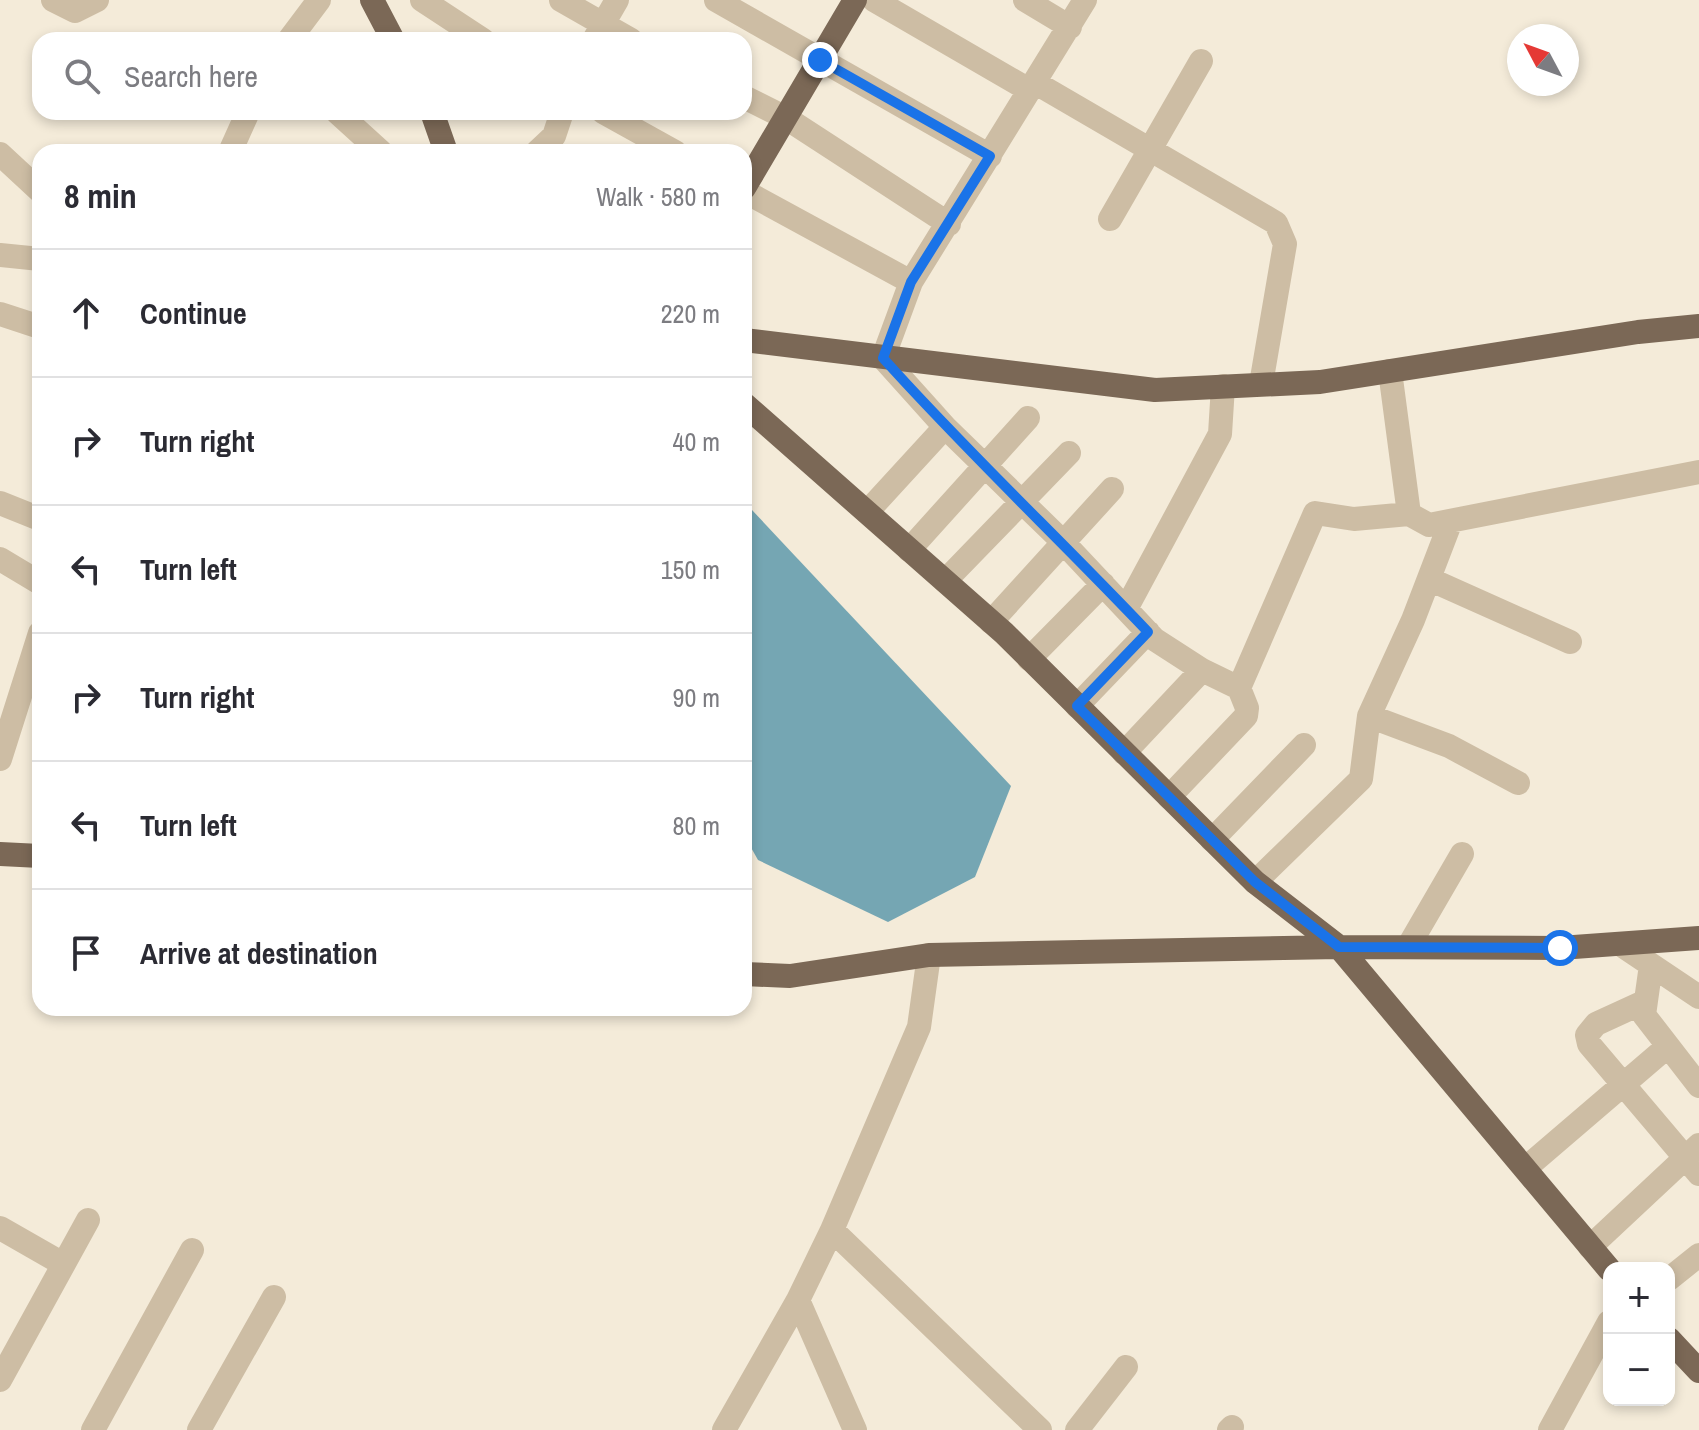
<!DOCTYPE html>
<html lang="en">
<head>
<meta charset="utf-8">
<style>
  :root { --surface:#fff; --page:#f7f7f7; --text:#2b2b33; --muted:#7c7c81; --line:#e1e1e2 }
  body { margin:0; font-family:"Archivo Narrow",sans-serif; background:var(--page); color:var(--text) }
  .controls { position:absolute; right:24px; bottom:24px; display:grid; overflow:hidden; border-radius:16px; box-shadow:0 4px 12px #0003 }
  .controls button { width:72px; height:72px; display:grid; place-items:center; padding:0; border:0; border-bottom:2px solid var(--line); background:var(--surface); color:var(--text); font:40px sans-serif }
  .compass { position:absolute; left:1507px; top:24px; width:72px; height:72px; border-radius:50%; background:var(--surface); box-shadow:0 4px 12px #0003; rotate:311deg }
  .stop { position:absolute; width:24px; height:24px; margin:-18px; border:6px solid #1a73e8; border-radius:50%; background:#fff }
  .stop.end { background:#1a73e8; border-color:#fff; box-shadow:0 2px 8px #0008 }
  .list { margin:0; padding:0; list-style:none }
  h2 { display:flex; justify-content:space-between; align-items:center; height:104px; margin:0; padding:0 32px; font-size:34px }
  h2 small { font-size:26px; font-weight:400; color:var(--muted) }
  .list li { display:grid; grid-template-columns:52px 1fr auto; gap:24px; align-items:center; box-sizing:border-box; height:128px; padding:0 32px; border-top:2px solid var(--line) }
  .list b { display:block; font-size:30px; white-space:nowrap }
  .list em { font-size:26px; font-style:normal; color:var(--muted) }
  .icon { flex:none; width:44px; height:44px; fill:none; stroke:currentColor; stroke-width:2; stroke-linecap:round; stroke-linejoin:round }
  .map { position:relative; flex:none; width:1699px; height:1430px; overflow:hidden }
  .search { position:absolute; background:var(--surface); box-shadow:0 4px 12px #0003; left:32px; top:32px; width:720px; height:88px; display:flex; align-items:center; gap:20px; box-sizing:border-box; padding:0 28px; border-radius:24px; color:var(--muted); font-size:30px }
  .panel { position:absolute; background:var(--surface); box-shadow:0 4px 12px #0003; left:32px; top:144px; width:720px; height:872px; border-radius:24px }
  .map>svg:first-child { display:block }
  .water { fill:#75a6b3 }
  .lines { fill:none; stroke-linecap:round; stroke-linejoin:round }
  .minor { stroke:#cdbda4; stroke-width:24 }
  .major { stroke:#7b6856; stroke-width:24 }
  .route { stroke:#1a73e8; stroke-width:10 }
</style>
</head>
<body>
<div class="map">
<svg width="1699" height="1430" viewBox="0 0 1699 1430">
  <rect width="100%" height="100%" fill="#f4ebd9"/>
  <path class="water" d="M752 510 1011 786 975 877 888 922 758 860 744 835V514Z"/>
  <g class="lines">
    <path class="minor" d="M53 0 75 11 97 0
      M422 0 483 40
      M561 0 631 40
      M716 0 990 156
      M874 0 1029 90
      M1025 0 1070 27
      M1085 0 911 282 883 358 945 427 1061 540 1154 639 1202 670 1239 688 1315 513 1354 519 1409 514 1390 371
      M595 38 617 0
      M289 40 319 0
      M1034 82 1276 223 1285 244 1261 384
      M744 97 786 118 949 224
      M337 112 381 152
      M603 112 675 152
      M230 152 248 112
      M537 152 554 136 562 112
      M0 154 40 191
      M744 191 911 282
      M1110 219 1201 61
      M0 255 40 259
      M0 314 40 327
      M0 503 40 519
      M867 512 945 427
      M1409 514 1429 525 1699 472
      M1451 521 1413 620 1369 716 1449 746 1518 783
      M909 550 1028 418
      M0 559 40 583
      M1429 579 1570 642
      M945 581 1069 453
      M1126 609 1220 434 1223 386
      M991 622 1112 489
      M1029 659 1103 584
      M1077 706 1148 632
      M1124 753 1202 670
      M0 759 40 633
      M1169 797 1246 716 1247 708 1239 688
      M1212 840 1304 745
      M1255 882 1361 779 1369 716
      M1620 944 1699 997
      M1408 947 1462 854
      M1651 965 1644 1015 1699 1086
      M1644 1002 1596 1024 1587 1035 1589 1044 1699 1174
      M1527 1167 1667 1047
      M0 1228 63 1264
      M832 1230 1040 1430
      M1590 1247 1699 1145
      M1669 1279 1699 1255
      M798 1300 855 1430
      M0 1380 88 1220
      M93 1430 192 1250
      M199 1430 274 1297
      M724 1430 798 1300 832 1230 919 1027 929 955
      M1077 1430 1126 1367
      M1229 1430 1232 1427
      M1550 1430 1609 1322"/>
    <path class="major" d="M372 0 393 40
      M432 112 446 152
      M744 188 855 0
      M744 340 1155 390 1320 382 1638 332 1699 326
      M744 404 1004 633 1255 882 1339 947 1609 1269
      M0 854 40 856
      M744 974 790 976 929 955 1339 947 1560 948 1699 938
      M1669 1339 1699 1371"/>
  </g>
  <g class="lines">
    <path class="route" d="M820 60 990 156 911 282 883 358C968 453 1061 540 1148 632L1077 706 1255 882 1339 947 1560 948"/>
  </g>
</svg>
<div class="controls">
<button>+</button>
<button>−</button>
</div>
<svg class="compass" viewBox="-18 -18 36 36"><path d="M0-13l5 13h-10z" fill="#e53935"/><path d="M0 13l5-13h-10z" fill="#7c7c81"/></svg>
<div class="stop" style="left:1560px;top:948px"></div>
<div class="stop end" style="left:820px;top:60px"></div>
<div class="search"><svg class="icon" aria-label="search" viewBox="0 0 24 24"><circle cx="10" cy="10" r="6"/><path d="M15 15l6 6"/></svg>Search here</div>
<section class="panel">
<h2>8 min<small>Walk · 580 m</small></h2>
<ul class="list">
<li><svg class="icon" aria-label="ahead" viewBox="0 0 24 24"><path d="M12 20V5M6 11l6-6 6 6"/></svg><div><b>Continue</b></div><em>220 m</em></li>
<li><svg class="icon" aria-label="right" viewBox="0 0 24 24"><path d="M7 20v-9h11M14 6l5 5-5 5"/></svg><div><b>Turn right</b></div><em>40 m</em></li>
<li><svg class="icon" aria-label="left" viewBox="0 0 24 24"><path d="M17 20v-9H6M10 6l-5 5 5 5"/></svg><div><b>Turn left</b></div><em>150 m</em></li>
<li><svg class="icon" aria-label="right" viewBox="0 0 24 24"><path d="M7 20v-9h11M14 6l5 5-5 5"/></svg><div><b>Turn right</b></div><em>90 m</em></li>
<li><svg class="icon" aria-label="left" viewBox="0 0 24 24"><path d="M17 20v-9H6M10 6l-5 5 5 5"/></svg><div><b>Turn left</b></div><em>80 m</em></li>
<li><svg class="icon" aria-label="arrive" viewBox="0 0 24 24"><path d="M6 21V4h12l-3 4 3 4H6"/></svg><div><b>Arrive at destination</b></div></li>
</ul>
</section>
</div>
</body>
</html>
